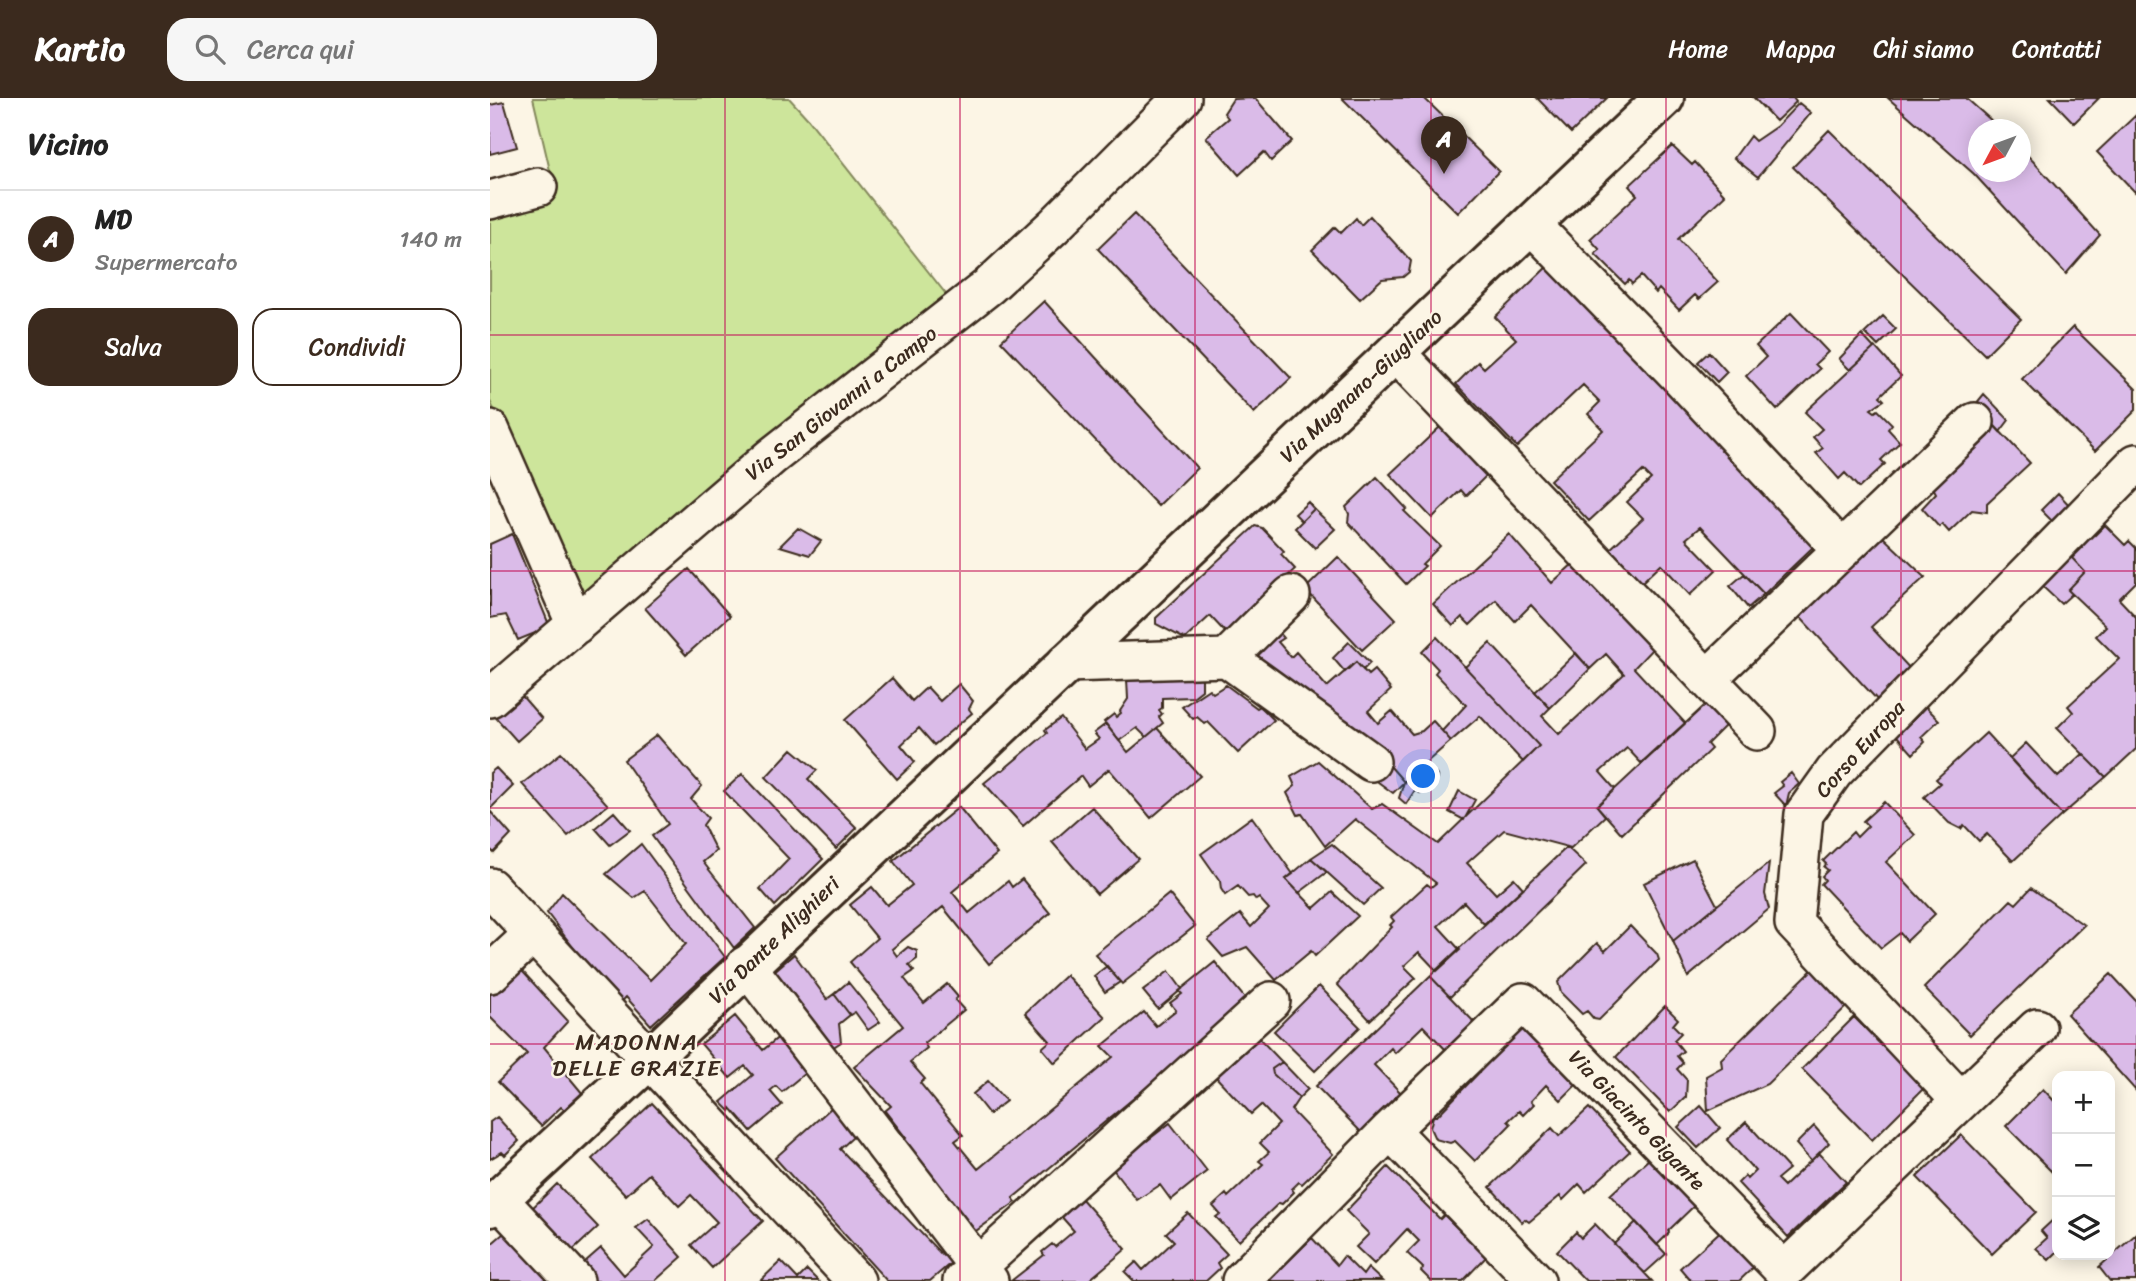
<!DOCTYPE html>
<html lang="it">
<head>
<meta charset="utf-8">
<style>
  :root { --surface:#fff; --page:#f6f6f6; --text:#222; --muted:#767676; --line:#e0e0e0; --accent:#3b2a1e }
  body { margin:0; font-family:Sriracha,sans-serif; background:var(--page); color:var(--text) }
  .controls { position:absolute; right:21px; bottom:21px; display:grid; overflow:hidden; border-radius:14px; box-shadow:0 4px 18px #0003 }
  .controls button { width:63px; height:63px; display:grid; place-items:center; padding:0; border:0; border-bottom:2px solid var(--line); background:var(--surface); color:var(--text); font:35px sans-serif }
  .compass { position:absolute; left:1478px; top:21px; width:63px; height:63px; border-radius:50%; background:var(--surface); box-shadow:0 4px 18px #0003; rotate:229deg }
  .you { position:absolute; left:934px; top:679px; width:24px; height:24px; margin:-18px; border:5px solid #fff; border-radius:50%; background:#1a73e8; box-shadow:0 0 0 10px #1a73e833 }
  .badge { display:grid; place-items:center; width:46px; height:46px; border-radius:50%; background:var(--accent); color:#fff; font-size:23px; font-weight:700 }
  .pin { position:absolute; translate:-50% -58px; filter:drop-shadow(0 2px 4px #0008) }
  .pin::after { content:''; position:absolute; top:37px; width:24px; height:21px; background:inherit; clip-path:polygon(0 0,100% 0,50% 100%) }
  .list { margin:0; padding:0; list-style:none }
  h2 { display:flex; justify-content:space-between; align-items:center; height:91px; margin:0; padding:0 28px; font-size:30px }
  h2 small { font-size:23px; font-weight:400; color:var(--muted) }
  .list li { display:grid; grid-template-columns:46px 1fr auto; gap:21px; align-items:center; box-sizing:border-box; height:98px; padding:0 28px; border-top:2px solid var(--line) }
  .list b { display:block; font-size:26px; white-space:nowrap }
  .list p { margin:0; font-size:23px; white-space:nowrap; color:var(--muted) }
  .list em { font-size:23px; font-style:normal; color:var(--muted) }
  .actions { display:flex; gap:14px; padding:21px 28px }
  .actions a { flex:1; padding:16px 0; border:2px solid var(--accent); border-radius:21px; text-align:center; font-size:24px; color:var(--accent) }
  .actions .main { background:var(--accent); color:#fff }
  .icon { flex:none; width:38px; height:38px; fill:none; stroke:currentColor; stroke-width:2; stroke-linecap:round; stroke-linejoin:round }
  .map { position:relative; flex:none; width:1646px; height:1183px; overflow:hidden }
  header { display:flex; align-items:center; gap:42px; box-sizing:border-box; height:98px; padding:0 35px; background:var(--accent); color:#fff }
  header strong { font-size:33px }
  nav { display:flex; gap:38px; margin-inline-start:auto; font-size:24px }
  .search { width:490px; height:63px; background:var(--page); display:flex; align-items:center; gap:18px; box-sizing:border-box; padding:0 24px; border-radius:21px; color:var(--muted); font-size:26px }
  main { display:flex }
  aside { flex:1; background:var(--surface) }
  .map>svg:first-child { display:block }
  .green { fill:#cde59b; stroke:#84885c; stroke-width:2 }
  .building { fill:#dabbe8; stroke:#3b2a1e; stroke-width:2 }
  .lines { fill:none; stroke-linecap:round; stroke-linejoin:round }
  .minor-casing { stroke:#3b2a1e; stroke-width:42 }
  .major-casing { stroke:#3b2a1e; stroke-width:44 }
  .minor { stroke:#fcf5e5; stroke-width:37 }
  .major { stroke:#fcf5e5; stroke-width:38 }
  .grid { fill:none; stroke:#c2185b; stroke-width:2; stroke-opacity:0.55 }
  .labels { text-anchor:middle; stroke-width:5; stroke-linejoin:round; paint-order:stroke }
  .street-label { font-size:21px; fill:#3b2a1e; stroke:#fcf5e5 }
  .neighbourhood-label { font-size:23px; letter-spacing:2px; fill:#3b2a1e; stroke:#fcf5e5 }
</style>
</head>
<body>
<header>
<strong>Kartio</strong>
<div class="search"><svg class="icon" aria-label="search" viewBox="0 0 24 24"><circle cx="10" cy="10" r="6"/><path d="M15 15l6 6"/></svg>Cerca qui</div>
<nav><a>Home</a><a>Mappa</a><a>Chi siamo</a><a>Contatti</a></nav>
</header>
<main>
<aside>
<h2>Vicino<small></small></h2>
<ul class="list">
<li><span class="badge">A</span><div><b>MD</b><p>Supermercato</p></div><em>140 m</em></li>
</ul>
<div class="actions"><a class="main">Salva</a><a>Condividi</a></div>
</aside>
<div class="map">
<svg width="1646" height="1183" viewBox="0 0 1646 1183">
  <rect width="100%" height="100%" fill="#fcf5e5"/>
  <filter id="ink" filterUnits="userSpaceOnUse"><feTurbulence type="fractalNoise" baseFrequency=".0143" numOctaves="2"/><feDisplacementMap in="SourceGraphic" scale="14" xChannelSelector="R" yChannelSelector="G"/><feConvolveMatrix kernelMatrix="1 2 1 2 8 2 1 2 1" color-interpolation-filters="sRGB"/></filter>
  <g filter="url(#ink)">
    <path class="green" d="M43 0H299L318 21 459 200 249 363 89 500 0 303V116L66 98Z"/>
    <path class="building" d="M765 0 802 43 781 63 774 54 749 77 716 39 738 20 734 15 743 1Z
      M852 0H934L1009 73 968 115Z
      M1047 0H1117L1081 35Z
      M1264 0H1303L1306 4 1286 23Z
      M1398 0H1476L1512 32H1489V74H1531V50L1610 137 1576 176 1484 76Z
      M1560 0H1609L1584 25Z
      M14 4 27 49 0 56V7Z
      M1309 5 1321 15 1268 79 1244 60 1260 38 1265 43 1287 28Z
      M1646 17V93L1645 94 1607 54Z
      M1339 32 1531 221 1495 257 1303 69Z
      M1182 48 1202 67 1205 64 1235 97 1188 141 1228 184 1209 201 1205 197 1189 212 1169 191 1166 195 1151 178 1142 186 1139 182 1135 186 1105 156 1110 152 1100 141 1147 97 1139 88Z
      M644 116 801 280 764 315 608 151Z
      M880 118 921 163 919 174 913 179 892 181 870 201 822 152 845 129 851 135 866 120 871 127Z
      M1061 165 1313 429 1309 433 1323 449 1274 496 1210 429 1196 441 1226 472 1200 497 1171 466 1151 485 1119 452 1153 420 1137 404 1161 381 1153 373 1099 423 1060 382 1113 332 1098 316 1110 304 1093 287 1027 349 966 286 988 264 994 270 1026 241 1005 219Z
      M554 203 707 370 668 408 511 243Z
      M1301 215 1338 254 1325 266 1330 271 1287 312 1256 278 1276 259 1266 248Z
      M1393 218 1406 231 1388 248 1375 235Z
      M1583 229 1646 291V312L1605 353 1532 281Z
      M1372 237 1384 250 1360 272 1349 261Z
      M1385 249 1411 278 1390 298 1394 302 1381 311 1385 314 1388 312 1402 326 1398 331 1410 344 1391 362 1395 366 1369 390 1355 375 1349 381 1326 355 1333 350 1323 339 1332 331 1315 314Z
      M1219 254 1237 274 1227 284 1208 264Z
      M1494 296 1519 322 1510 334 1485 307Z
      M951 328 997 377 976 398 971 392 942 420 900 376Z
      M1505 328 1540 365 1497 405V414L1482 412 1459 434 1452 426 1449 429 1432 410 1446 395 1440 384Z
      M887 379 917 411 914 413 950 448 932 466 935 468 916 486 858 424 859 416 856 409Z
      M1568 395 1582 410 1566 427 1551 412Z
      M818 404 824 411 812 423 805 416Z
      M824 411 845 431 825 450 805 430Z
      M1615 427 1635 447 1639 443 1646 450V484L1629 501 1646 519V651L1616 679 1567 630 1583 614 1578 608 1629 561 1606 538 1616 528 1578 492 1595 474 1582 460 1592 450 1590 447 1602 434 1605 437Z
      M765 428 772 430 794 453 791 456 805 471 736 535 720 518 695 541 666 526V520Z
      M308 430 331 443 320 457 290 448Z
      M22 436 60 529 28 542 16 517 0 520V446Z
      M1019 436 1062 485 1085 464 1164 549 1144 570 1195 625 1151 665 1137 650 1110 674 1125 691 1107 708 1115 718 1081 750 1014 732 977 765 1006 796 1024 780 1033 790 994 826 974 804 948 828 970 852 947 873 929 854 914 868 926 880 880 922 847 886 902 829 900 827 904 823 901 819 937 786 941 789 946 785 865 721 835 748 812 716 808 717 797 695 805 688 801 679 828 663 882 711 892 706 948 746 1049 648 975 569 1000 545 1060 610 1052 618 1069 636 1134 576 1116 556 1100 571 1041 507 1025 523 1006 502 980 527 972 519 963 528 943 506Z
      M1392 438 1435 479 1381 529 1424 575 1392 607 1310 519Z
      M1590 447 1592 450 1582 460 1595 474 1578 492 1582 496 1571 506 1552 488Z
      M848 459 906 521 872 552 815 491Z
      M199 471 240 518 196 557 155 510Z
      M1254 476 1274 496 1258 510 1240 488Z
      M776 519 794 540 788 544 801 559 806 554 837 589 866 564 878 577 884 572 901 592 878 613 888 625 902 613 922 636 932 633 943 623 961 643 914 684 874 638 819 608 792 577 786 582 751 541Z
      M947 539 1049 648 1033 664 990 618 961 643 952 633 976 607 945 575 948 571 932 554Z
      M859 544 880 565 873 572 866 564 855 574 843 560Z
      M1086 555 1100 571 1060 610 1045 594Z
      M712 574V592L703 599 672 600V610L669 612 672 616 669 619 673 625 656 639 647 630 629 643 614 624 624 616 626 619 631 615 630 613 638 601 637 581H670V576Z
      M402 580 422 603 437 589 450 603 469 586 483 603 479 611 482 615 444 647 429 630 411 647 425 664 407 681 355 622Z
      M736 587 767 610 770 608 784 622 748 655 718 624 715 626 707 619 703 621 692 609 719 591 723 595Z
      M25 590 52 621 27 643 0 613Z
      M1215 607 1236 627 1217 646 1221 651 1132 736 1107 708Z
      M1434 607 1449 622 1431 639 1435 644 1423 656 1406 637Z
      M571 620 595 651 609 641 604 635 616 626 638 654 667 630 710 678 661 720 619 671 598 688 591 678 533 728 494 685 510 672H513L557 635 555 632Z
      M1496 635 1572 717 1523 763 1497 736 1489 743 1474 727 1471 731 1459 725 1434 699 1450 685 1446 681Z
      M167 637 212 688 201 701 218 720 213 727 226 753 213 764 265 830 244 850 162 738 178 726 134 662Z
      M1536 645 1568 679 1593 656 1616 679 1572 717 1520 660Z
      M302 651 327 672 318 681 367 730 346 751 276 679Z
      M71 655 118 707 78 738 32 686Z
      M894 661 914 684 903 695 880 678Z
      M936 665 948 679 930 695 925 692 916 706 909 700 914 684Z
      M6 670 23 688 0 711V675Z
      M1301 675 1309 686 1299 695 1296 708 1284 695 1293 688 1290 684Z
      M252 676 333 761 285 808 270 791 299 761 234 693Z
      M969 693 985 702 974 722 959 714Z
      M1394 704 1425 737 1396 764 1445 816 1417 843 1410 835 1391 850 1331 786 1335 782 1332 778 1338 772 1334 769 1336 766 1333 763 1363 734 1367 739 1378 728 1373 723Z
      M469 709 507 756 462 794 479 815 518 783 522 789 532 781 560 815 499 866 453 809 402 851 407 858 418 849 427 853V861L419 867 424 873 414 880 434 905 457 886 468 899 465 902 474 912 434 945 437 950 420 964 435 981 430 985 473 1037 465 1043 488 1071 623 959 612 948 654 914 666 928 686 912 680 905 692 896 689 893 725 864 759 905 523 1100 526 1104 483 1135 413 1043 416 1040 395 1013 401 1008 364 969 413 928 360 864 387 840 360 807 382 789 397 807 422 787 403 763Z
      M602 709 648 761 607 796 562 744Z
      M0 713 21 737 4 755 0 751Z
      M124 714 140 732 120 747 105 730Z
      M762 719 803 776 796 781 824 810 842 794 868 818 825 858 821 853 786 882 757 849 733 859 718 842 750 816 761 829 779 811 769 800 766 802 763 798 758 799 748 788 735 797 731 791 730 783 711 756Z
      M151 746 235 859 161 927 136 899 128 908 57 815 72 795 160 882 196 846 155 793 144 800 116 776Z
      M842 746 891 790 873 807 821 760Z
      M1077 749 1096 767 960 899 940 878Z
      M821 760 837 774 809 795 796 781Z
      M1203 761 1227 807 1183 843 1154 785Z
      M1279 765 1275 796 1279 811 1198 879 1183 843Z
      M1541 790 1594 827 1480 937 1434 890 1521 802 1526 806Z
      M679 796 705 828 632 886 605 856Z
      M1140 828 1167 856 1169 862 1109 922 1104 921 1097 913 1092 916 1071 895 1068 884 1107 845 1115 853Z
      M304 856 337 901 344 896 360 917 349 926 351 944 330 958 274 882Z
      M23 863 78 923 54 949 93 996 76 1013 71 1009 51 1028 8 984 37 956 0 919V885Z
      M617 868 630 884 615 894 604 878Z
      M1324 870 1359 906 1277 986 1218 1013 1216 978 1232 969 1231 961Z
      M679 873 692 891 668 911 653 893Z
      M1621 876 1646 903V993L1577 916Z
      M576 877 615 919 565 965 552 950 560 943 535 915Z
      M940 878 986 926 957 953 933 928 905 955 901 950 884 967 913 997 873 1036 826 988Z
      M358 884 390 924 378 932 365 914 360 917 344 896Z
      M829 888 870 929 825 973 784 933Z
      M1175 908 1188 921 1183 927 1191 935 1184 942 1193 953 1187 958 1193 965 1187 971 1197 982 1196 999 1180 1014 1126 959Z
      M245 918 273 952 297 932 326 966 292 994 286 988 280 993 292 1007 261 1033 241 1010 240 1013 231 1004 263 977 255 968 240 980 211 946Z
      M1364 919 1434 990 1382 1042 1312 971Z
      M1035 927 1092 981 1071 1002 1056 987 1041 1003 1044 1006 1033 1017 1029 1013 1018 1023 1021 1026 985 1063 965 1043 960 1045 945 1041 940 1030 943 1018H947Z
      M766 937 792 964 782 971 783 976 809 1000 801 1012 843 1056 812 1086 809 1084 802 1091 804 1094 792 1106 789 1105 749 1143 726 1119 730 1116 723 1108 736 1096 738 1099 773 1066 769 1063 779 1054 770 1045 789 1026 771 1007 761 1016 724 977Z
      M792 964 818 991 809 1000 783 976 782 971Z
      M498 983 516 1003 499 1016 483 996Z
      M1553 991 1567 1006V1079L1516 1028Z
      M351 1001 374 1029 350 1051 453 1158 463 1150 469 1158 440 1183H397L285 1060Z
      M162 1005 273 1123 222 1170 201 1147 227 1124 201 1097 189 1108 159 1076 136 1097 102 1061Z
      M1211 1008 1230 1030 1208 1050 1188 1029Z
      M1099 1010 1140 1053 1096 1094 1089 1086 1073 1102 1070 1098 1039 1124 1035 1121 1032 1124 1000 1089 1062 1030 1069 1038Z
      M7 1019 29 1043 15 1057 12 1054 0 1061V1024Z
      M1256 1024 1299 1071 1287 1081 1294 1088 1329 1055 1356 1084 1298 1139 1248 1085 1255 1078 1257 1081 1265 1073 1237 1042Z
      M680 1025 717 1073 681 1102 670 1087 647 1102 622 1070Z
      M1324 1028 1339 1045 1321 1063 1306 1046Z
      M1471 1037 1546 1114 1502 1156 1427 1079Z
      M1161 1059 1206 1106 1178 1133 1179 1135 1167 1147 1120 1097Z
      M898 1069 950 1121 954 1117 997 1158 973 1183H941L931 1173 933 1170 917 1155 929 1143 917 1131 884 1166 866 1149 879 1136 856 1113Z
      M67 1086 108 1129 78 1157 38 1114Z
      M591 1100 636 1151 598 1183H521L554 1157 552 1154 562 1146 565 1149 584 1133 570 1117Z
      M698 1115 737 1156 727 1165 730 1170 716 1183H644L635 1174 646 1164 653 1172 684 1143 676 1135Z
      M1567 1118V1154L1559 1162 1546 1150 1557 1140 1551 1133Z
      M158 1121 192 1159 165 1183H100L88 1170 111 1150 134 1177 164 1149 146 1130Z
      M1146 1124 1176 1156 1155 1175 1124 1146Z
      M1105 1126 1141 1163 1142 1162 1162 1183H1096L1067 1153 1086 1134 1091 1140Z
      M1235 1129 1268 1165 1249 1183H1201L1190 1170Z
      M14 1135 61 1183H0V1147Z
      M1646 1136V1183H1620L1609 1169Z
      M822 1140 847 1167 854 1158 873 1177 878 1170 892 1183H778Z
      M291 1163 308 1181 317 1172 328 1183H270Z"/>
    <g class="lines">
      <defs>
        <path id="minor" d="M0 102 48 89
          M1041 126 1191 280 1352 452
          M906 255 1267 633
          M0 331 86 527
          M737 560 881 664
          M576 565 737 560 801 497
          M1217 581 1485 324
          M0 600 281 359 499 188 564 128 692 0
          M0 789 366 1183
          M256 867 499 1183
          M0 876 43 836
          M1471 1003 1304 825 1314 716 1344 674 1646 365
          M900 1032 1046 1183
          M8 1101 85 1183
          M472 1183 781 903
          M751 1183 900 1032 1033 904 1294 1173 1547 930"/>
        <path id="major" d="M0 1109 153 967 1174 0"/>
      </defs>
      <use href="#minor" class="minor-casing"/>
      <use href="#major" class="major-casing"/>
      <use href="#minor" class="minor"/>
      <use href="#major" class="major"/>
    </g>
  </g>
  <path class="grid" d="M235 0V1183M470 0V1183M705 0V1183M941 0V1183M1176 0V1183M1411 0V1183M0 237H1646M0 473H1646M0 710H1646M0 946H1646"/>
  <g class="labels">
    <g class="street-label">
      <text transform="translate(871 288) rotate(-43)" y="7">Via Mugnano-Giugliano</text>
      <text transform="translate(351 305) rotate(-38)" y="7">Via San Giovanni a Campo</text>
      <text transform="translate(1370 651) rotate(-48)" y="7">Corso Europa</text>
      <text transform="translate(284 842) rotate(-44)" y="7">Via Dante Alighieri</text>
      <text transform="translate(1147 1022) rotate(46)" y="7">Via Giacinto Gigante</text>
    </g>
    <g class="neighbourhood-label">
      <text x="147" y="952">MADONNA<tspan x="147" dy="26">DELLE GRAZIE</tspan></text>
    </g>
  </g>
</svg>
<div class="controls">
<button>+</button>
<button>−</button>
<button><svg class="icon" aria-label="layers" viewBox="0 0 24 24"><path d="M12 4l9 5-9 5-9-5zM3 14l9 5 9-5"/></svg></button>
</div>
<svg class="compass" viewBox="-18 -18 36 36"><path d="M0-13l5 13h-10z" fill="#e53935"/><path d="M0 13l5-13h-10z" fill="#767676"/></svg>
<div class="you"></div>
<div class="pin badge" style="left:954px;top:76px">A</div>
</div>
</main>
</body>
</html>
